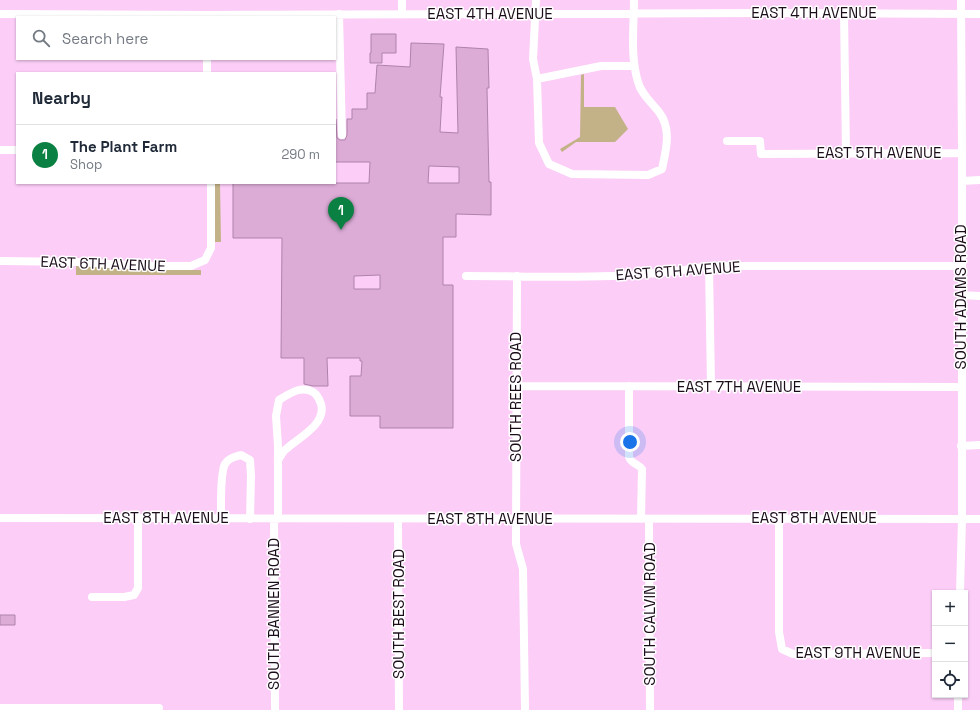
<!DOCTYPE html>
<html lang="en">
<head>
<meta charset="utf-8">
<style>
  :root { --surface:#fff; --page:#f6f6f7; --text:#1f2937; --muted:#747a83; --line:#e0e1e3; --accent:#0b8043 }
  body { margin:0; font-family:"Space Grotesk",sans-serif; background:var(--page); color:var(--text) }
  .controls { position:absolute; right:12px; bottom:12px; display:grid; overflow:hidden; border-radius:0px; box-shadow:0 1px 3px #0004 }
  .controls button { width:36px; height:36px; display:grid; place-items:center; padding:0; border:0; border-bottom:1px solid var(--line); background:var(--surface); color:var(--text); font:20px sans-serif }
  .you { position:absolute; left:630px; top:442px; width:14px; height:14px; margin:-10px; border:3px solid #fff; border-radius:50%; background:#1a73e8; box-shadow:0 0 0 6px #1a73e833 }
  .badge { display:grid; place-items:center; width:26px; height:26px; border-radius:50%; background:var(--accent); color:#fff; font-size:13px; font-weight:700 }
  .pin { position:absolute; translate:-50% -33px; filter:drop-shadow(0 1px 2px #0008) }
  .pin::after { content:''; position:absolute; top:21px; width:14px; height:12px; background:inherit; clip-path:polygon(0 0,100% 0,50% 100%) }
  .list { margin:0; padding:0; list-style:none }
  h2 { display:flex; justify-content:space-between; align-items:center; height:52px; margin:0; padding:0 16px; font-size:17px }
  h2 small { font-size:13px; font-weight:400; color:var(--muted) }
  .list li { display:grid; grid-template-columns:26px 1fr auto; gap:12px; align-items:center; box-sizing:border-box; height:60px; padding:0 16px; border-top:1px solid var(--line) }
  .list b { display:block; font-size:15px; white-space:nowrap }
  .list p { margin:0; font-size:13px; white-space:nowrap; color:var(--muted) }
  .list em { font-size:13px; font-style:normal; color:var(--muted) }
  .icon { flex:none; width:22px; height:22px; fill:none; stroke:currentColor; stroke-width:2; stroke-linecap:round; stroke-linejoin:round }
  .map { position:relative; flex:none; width:980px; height:710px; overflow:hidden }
  .search { position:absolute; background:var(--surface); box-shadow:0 1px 3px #0004; left:16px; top:16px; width:320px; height:44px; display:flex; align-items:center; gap:10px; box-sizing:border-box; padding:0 14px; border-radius:0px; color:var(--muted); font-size:15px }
  .panel { position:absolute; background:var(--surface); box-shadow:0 1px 3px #0004; left:16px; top:72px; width:320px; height:112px; border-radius:0px }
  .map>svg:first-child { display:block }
  .green { fill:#c3b287 }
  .building { fill:#dcacd7; stroke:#ae83aa; fill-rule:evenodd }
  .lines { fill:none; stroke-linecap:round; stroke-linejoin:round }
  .minor { stroke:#fff; stroke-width:8 }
  .labels { text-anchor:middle; stroke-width:3; stroke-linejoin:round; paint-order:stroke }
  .street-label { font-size:15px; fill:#1b0c1a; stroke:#fff }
</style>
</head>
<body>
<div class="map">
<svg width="980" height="710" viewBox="0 0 980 710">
  <rect width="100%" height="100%" fill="#fbcdf7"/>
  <path class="green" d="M584 74V107H615L628 129 615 142H576L562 152 560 149 580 137 581 75Z
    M215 183H220L221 242H215Z
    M76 265 149 270H201V275H76Z"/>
  <path class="building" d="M371 34H396V53H382V63H370V53H371Z
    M411 43 444 44 440 97H442L440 132 458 133 456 47 488 49 489 88H487L489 182H491V215L456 214V237H443V285H453V428H380V416H350V376H361L362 361H360V358H327L328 386H313L304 384V358H281L282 238H233V183H369L370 162H335V119H336L337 138 340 140H345L347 135V119H352V109H367V93H375L377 65 410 67ZM429 166 459 167V183H428ZM380 275V289H354V276Z
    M0 615H15V625H0Z"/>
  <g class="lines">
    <path class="minor" d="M402 0V14
      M536 0 533 59 537 79 539 143 549 164 572 174 648 175 662 169C666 150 672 129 659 112 652 103 641 94 638 82 630 56 634 27 634 0
      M844 13 846 153
      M0 14 208 15 777 13 980 14
      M339 14 342 135
      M207 59V73
      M537 79 601 66H634
      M727 141H760L761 154 962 153
      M0 150H17
      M962 181 980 180
      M0 261 77 262 142 266H191L205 260 211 248V183
      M709 266 711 386
      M466 276C547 276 629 281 709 266H961
      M517 276 516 544 523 569 525 710
      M961 295 980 296
      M516 386 961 387
      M629 386V457C631 464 639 464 642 469L641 519
      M961 446 980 445
      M0 518 980 519
      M779 518V632L782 649 793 654 935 653
      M221 519C221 506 220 473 225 464 229 458 234 457 241 455L250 460 251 476 250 519
      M274 519 275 710
      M278 519V446L276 416 279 400C289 394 301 385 313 392 318 395 319 399 321 404 327 425 296 439 285 450 282 453 280 457 278 460
      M398 519 399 710
      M649 519 650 710
      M960 593 962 519V153L961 0
      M92 597H124L134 595 138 588V518
      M958 695V710
      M0 708H159"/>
  </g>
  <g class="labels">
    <g class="street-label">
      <text x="814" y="18">EAST 4TH AVENUE</text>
      <text x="490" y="19">EAST 4TH AVENUE</text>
      <text x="879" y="158">EAST 5TH AVENUE</text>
      <text transform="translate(103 264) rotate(2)" y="5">EAST 6TH AVENUE</text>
      <text transform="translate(678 271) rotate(-4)" y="5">EAST 6TH AVENUE</text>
      <text transform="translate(961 297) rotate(-90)" y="5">SOUTH ADAMS ROAD</text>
      <text x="739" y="392">EAST 7TH AVENUE</text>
      <text transform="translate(516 397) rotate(-90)" y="5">SOUTH REES ROAD</text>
      <text x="166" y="523">EAST 8TH AVENUE</text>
      <text x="814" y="523">EAST 8TH AVENUE</text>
      <text x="490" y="524">EAST 8TH AVENUE</text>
      <text transform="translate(274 614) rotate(-90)" y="5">SOUTH BANNEN ROAD</text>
      <text transform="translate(399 614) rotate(-90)" y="5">SOUTH BEST ROAD</text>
      <text transform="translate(650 614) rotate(-90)" y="5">SOUTH CALVIN ROAD</text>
      <text x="858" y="658">EAST 9TH AVENUE</text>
    </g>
  </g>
</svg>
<div class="controls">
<button>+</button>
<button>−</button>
<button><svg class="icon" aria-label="locate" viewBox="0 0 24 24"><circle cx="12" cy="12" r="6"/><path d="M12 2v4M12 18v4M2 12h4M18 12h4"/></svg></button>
</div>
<div class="you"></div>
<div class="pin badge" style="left:341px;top:230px">1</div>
<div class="search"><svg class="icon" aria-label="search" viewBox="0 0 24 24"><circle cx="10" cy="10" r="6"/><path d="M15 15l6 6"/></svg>Search here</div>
<section class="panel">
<h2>Nearby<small></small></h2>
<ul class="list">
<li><span class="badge">1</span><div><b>The Plant Farm</b><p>Shop</p></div><em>290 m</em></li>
</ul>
</section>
</div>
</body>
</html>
